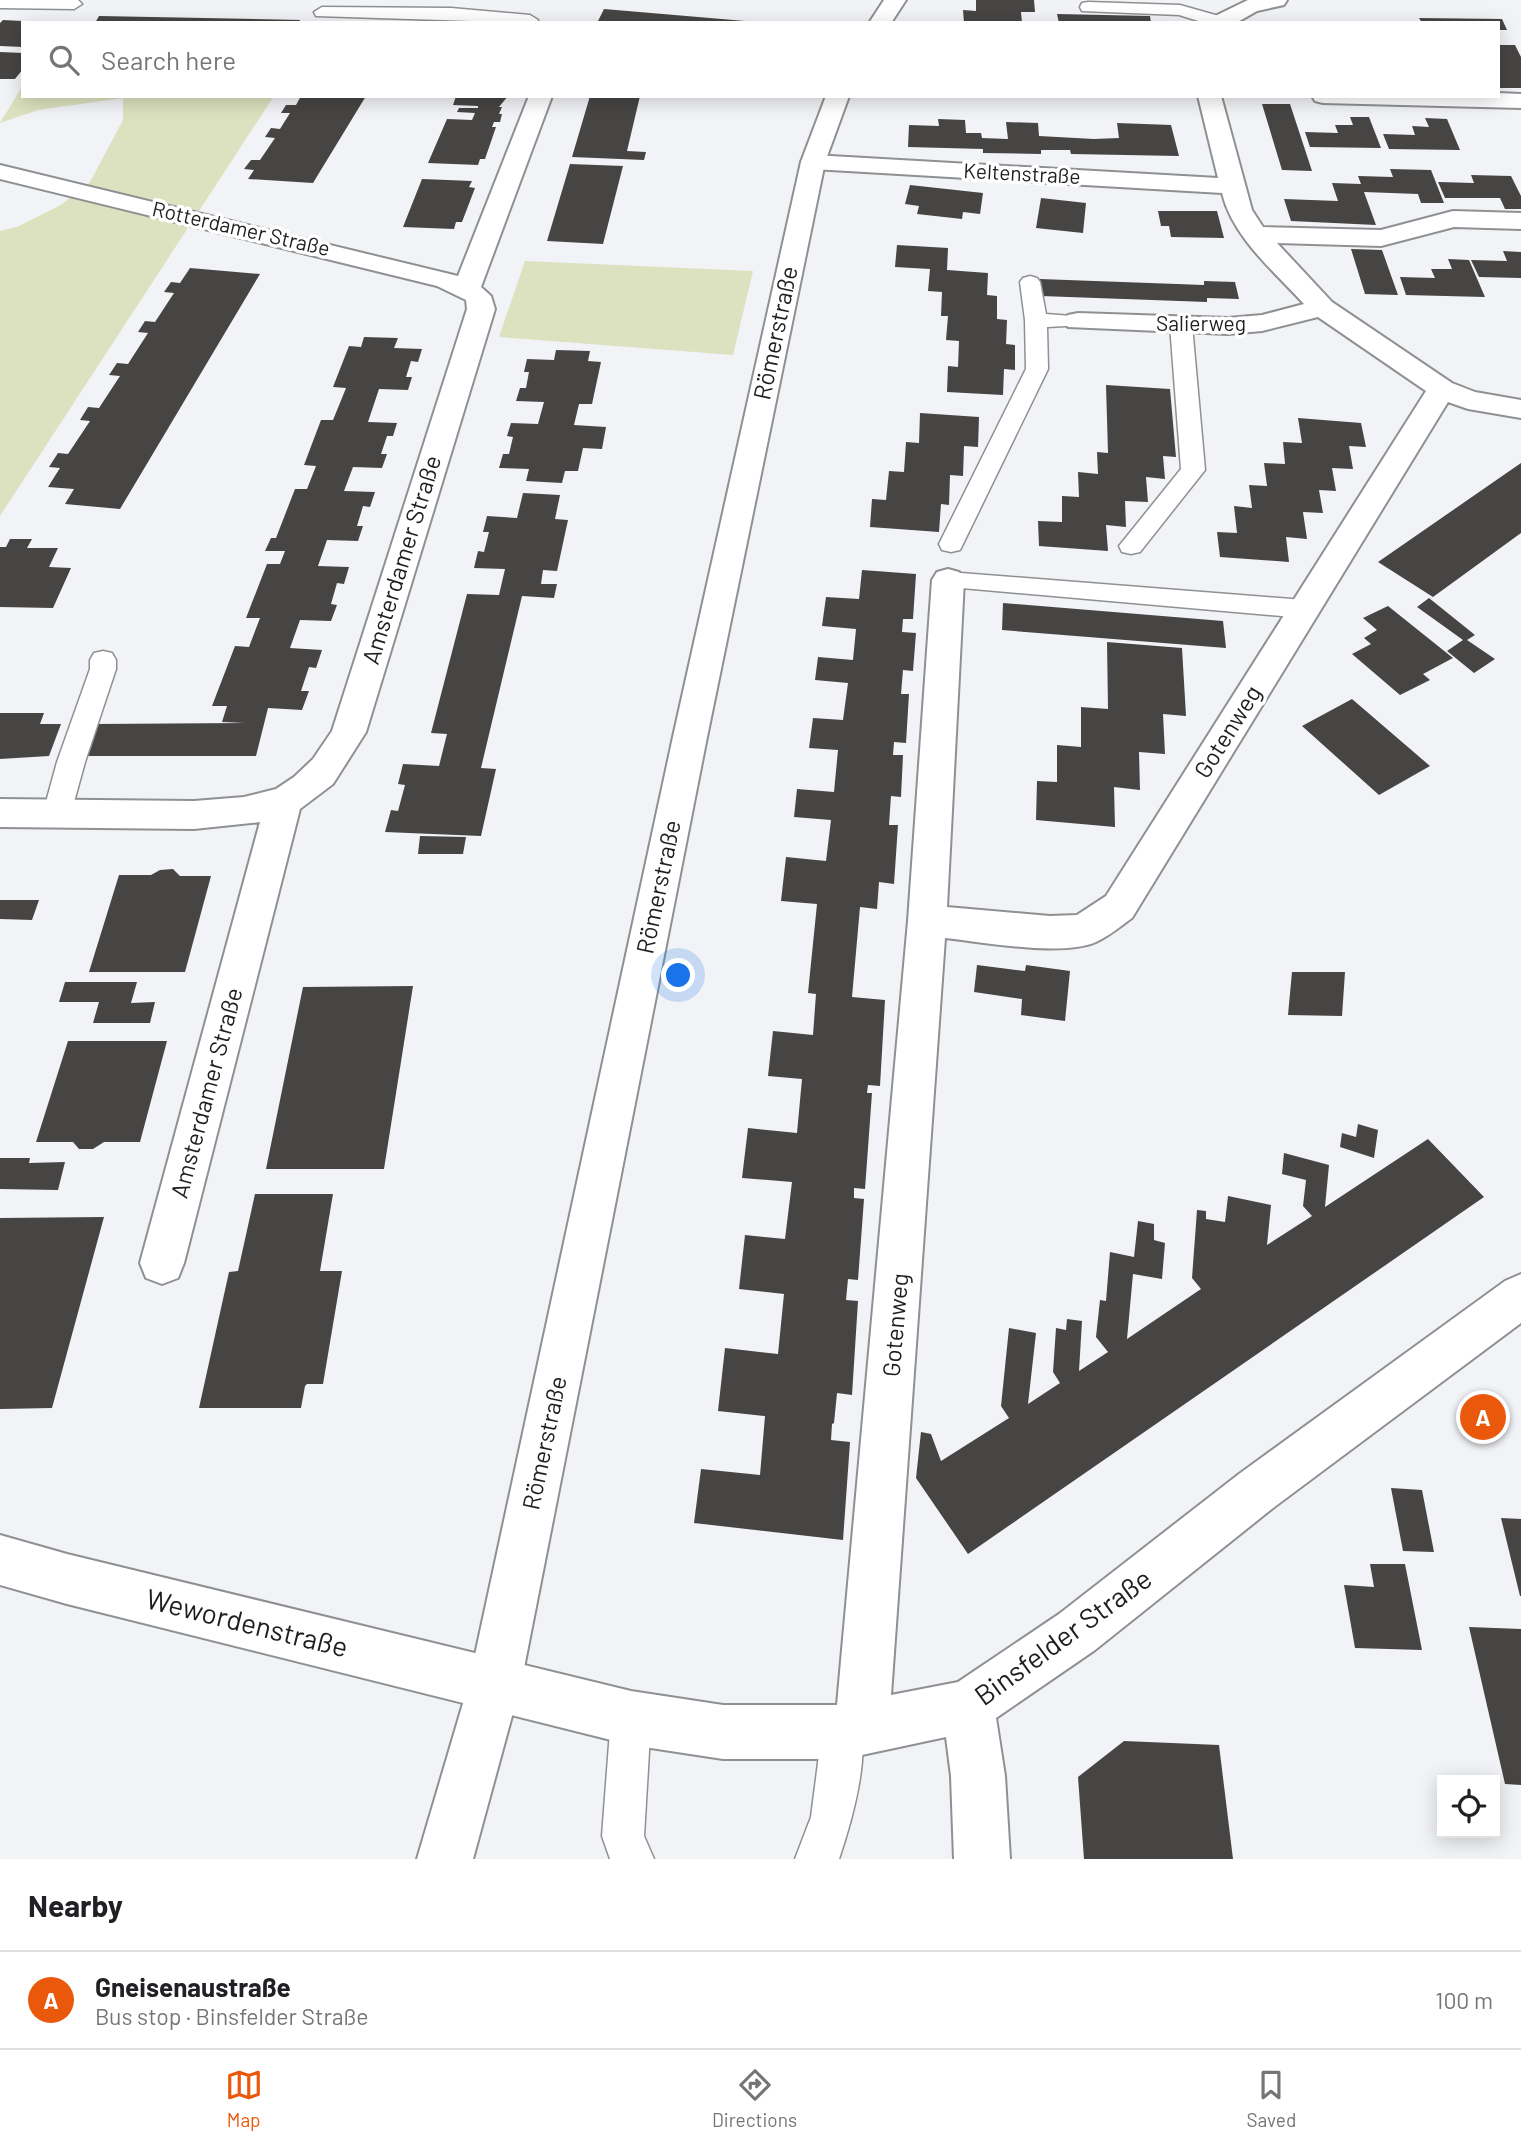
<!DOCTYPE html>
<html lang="en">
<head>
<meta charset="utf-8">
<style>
  :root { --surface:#fff; --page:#f2f2f2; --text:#202124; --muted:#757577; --line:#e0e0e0; --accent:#ea580c }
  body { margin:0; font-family:Barlow,sans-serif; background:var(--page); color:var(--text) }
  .controls { position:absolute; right:21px; bottom:21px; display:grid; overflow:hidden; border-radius:0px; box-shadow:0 4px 18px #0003 }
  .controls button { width:63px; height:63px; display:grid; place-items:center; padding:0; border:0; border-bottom:2px solid var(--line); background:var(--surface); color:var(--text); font:35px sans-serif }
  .you { position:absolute; left:679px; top:976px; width:24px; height:24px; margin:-18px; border:5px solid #fff; border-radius:50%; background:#1a73e8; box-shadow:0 0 0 10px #1a73e833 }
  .badge { display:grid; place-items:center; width:46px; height:46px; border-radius:50%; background:var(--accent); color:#fff; font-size:23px; font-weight:700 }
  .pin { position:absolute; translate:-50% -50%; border:4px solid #fff; box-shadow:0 2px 7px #0006 }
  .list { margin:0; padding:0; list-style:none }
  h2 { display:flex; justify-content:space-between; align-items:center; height:91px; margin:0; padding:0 28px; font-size:30px }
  h2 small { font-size:23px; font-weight:400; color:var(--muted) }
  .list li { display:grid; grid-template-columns:46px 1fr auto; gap:21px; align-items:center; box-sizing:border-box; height:98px; padding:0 28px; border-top:2px solid var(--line) }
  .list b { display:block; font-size:26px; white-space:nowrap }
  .list p { margin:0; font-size:23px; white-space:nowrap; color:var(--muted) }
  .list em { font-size:23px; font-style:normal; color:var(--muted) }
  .icon { flex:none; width:38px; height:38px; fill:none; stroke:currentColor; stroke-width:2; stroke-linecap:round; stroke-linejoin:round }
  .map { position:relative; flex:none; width:1521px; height:1859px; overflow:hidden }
  .search { position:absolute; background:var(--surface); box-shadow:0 4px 18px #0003; left:21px; right:21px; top:21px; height:77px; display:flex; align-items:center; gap:18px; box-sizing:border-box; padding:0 24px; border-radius:0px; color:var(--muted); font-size:26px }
  .sheet { height:189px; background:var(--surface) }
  nav { display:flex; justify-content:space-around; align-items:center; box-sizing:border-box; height:98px; border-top:2px solid var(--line); background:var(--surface); font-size:19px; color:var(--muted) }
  nav a { display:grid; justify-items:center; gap:4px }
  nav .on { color:var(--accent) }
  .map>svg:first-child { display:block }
  .green { fill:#dce1bf }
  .building { fill:#474444 }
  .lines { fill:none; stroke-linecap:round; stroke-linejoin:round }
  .service-casing { stroke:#8f9092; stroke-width:3 }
  .minor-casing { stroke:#8f9092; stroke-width:4 }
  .tertiary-casing { stroke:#8f9092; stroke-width:4 }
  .service { fill:#fff; fill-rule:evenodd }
  .minor { fill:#fff; fill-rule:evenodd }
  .tertiary { fill:#fff; fill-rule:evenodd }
  .labels { text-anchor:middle; stroke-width:7; stroke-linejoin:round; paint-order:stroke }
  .far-street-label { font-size:21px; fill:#1e1e1f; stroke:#fff }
  .street-label { font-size:24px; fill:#1e1e1f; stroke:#fff }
  .near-street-label { font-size:28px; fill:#1e1e1f; stroke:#fff }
</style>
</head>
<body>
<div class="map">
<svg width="1521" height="1859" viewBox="0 0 1521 1859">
  <rect width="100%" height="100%" fill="#f2f3f6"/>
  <path class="green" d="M23 85V96H274L0 516V231L17 227 61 205 90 182 123 120V98L38 110 0 123Z
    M525 261 753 271 733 355 499 337Z"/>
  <path class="building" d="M976 0H1034L1035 12H1021L1022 23H964L963 10 976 11Z
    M604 9 745 21V23H597Z
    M1057 14 1150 16 1151 23H1059Z
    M99 16 300 20 299 23H95Z
    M1419 18 1502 19 1507 30H1498V23H1422Z
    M3 20 23 21V47L0 46V23Z
    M1498 45H1515L1521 57V88H1498Z
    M0 52 23 53V69L15 79H0Z
    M301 96H366L313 183 248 179 254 170 244 169 251 160H260L275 138 265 137 271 128 280 129 290 113H281L286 105H296Z
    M456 96H508L499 107H502L499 114H502L500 122H494L492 127H496L485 159H480L478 165 428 163 447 119 472 120 475 113 457 112 459 108H478V106L453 105Z
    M590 96H640L627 151 646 152 644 160 572 157Z
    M1262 104H1290L1312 171 1282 170Z
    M1350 117H1369L1381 148 1310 147 1305 132 1338 133 1335 125H1353Z
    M1425 118 1447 119 1460 150 1389 149 1383 134 1415 135 1412 126 1429 127Z
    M938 119 965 120 966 133H981L982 138 1008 139 1006 122 1038 123 1039 136 1094 139 1119 138 1117 123 1171 125 1179 156 1071 154 1070 150H1041V154L983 153V149L908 147 909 125 939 126Z
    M570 164 623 166 603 244 547 241Z
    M1390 169 1431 170 1444 203H1421L1418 194 1364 192 1376 225 1291 221 1284 199 1338 201 1332 183 1361 184 1358 176 1393 177Z
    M1471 175 1511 176 1521 196V209H1505L1500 198H1445L1438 182 1474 183Z
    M422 179 472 181 469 187 475 188 462 222H456L454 229 403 227Z
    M910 185 983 193 980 214 963 212 962 219 917 214 919 206 905 204Z
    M1041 198 1086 203 1083 233 1036 228Z
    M1158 211H1217L1224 238 1171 237 1169 226H1161Z
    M897 245 948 248 947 270 988 273 987 295 997 296V319L1007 320 1006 344 1015 345V370L1004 369 1003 395 947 392 948 366 958 367 959 341 946 340 948 316H941L942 292 928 291 930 269 895 267Z
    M1351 249 1382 250 1398 295 1365 294Z
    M1503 251 1521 252V278L1479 277 1471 260 1507 261Z
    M1448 259 1469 260 1485 297 1406 295 1400 277 1435 278 1431 269H1452Z
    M190 268 260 274 120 509 65 504 74 489 48 487 60 468 49 467 58 453 68 454 90 421 80 420 88 407 99 408 120 376 109 375 117 363 128 364 148 333 138 332 145 321 155 322 174 293 164 292 171 282 180 283Z
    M1040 279 1204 285V281L1235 282 1239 299 1207 298V302L1041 296Z
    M364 337 398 338 394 348 422 349 418 362 411 361 406 377H412L408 390 379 389 368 422 397 423 393 436H387L381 454H387L382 468 353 467 344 491 375 492 370 507 363 506 357 526H363L358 541 327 540 318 566 349 567 344 584 337 583 331 604 337 605 331 621 300 620 290 648 322 650 316 668 309 667 301 691H309L302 710 268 708 256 756H84L96 724 245 723 222 722 227 706H212L235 646 249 647 260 618H246L267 564H280L285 551H265L271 538H276L295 489H307L316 466 304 465 321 420H333L342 398 346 388 333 387 349 346 361 347Z
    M556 350 590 351 588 361 601 362 592 404H579L574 425 606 427 602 449 583 448 578 471H565L562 483 526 481 529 469 499 468 503 454H509L513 437 507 436 511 423 538 424 544 402 516 401 520 388H526L529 372H524L527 359 554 360Z
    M1106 385 1170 389 1176 457 1163 456 1165 479 1146 477 1148 502 1125 501 1126 527 1106 525 1108 551 1039 546 1038 521 1062 522V496L1079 497 1078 472 1098 474 1097 452 1108 453Z
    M920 413 979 417 978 447 964 446 963 476 950 475 949 505 941 504 939 532 870 527 872 499 886 500 889 471 904 472 906 442 919 443Z
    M1298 418 1361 423 1366 447 1349 446 1353 469 1332 468 1336 491 1319 490 1323 513 1303 512 1307 539 1286 537 1289 562 1220 557 1217 532 1237 533 1234 506 1252 508 1249 485 1267 486 1264 463 1285 464 1283 442 1302 443Z
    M1521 463V533L1433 597 1378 562Z
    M523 493 560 495 555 519 568 520 557 571 543 570 541 584H557L554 598 522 596 481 768 496 769 481 836 385 832 391 810 398 811 405 785 398 784 403 764 439 766 447 734 431 733 467 594 499 595 505 569 474 568 478 551 484 552 489 532H483L487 516 517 518Z
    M10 539H32L27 548H58L49 567 71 568 53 608 0 607V547H6Z
    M862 570 916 574 913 619H903L902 632 916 633 913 671 903 670 901 694H909L906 743 894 742 893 755H903L901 797 891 796 889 825H898L894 884 879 882 877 909 860 907 852 997 885 1000 880 1086 868 1085 867 1093H872L865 1189 854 1188V1198L864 1199 858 1280 848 1279 846 1300 858 1301 852 1395 837 1393 834 1423 832 1424 831 1440 850 1442 843 1540 694 1523 701 1469 760 1475 765 1416 718 1411 725 1348 778 1354 784 1294 739 1289 745 1235 785 1239 792 1182 742 1178 748 1128 797 1133 802 1079 768 1076 773 1031 813 1035 816 994 808 993 817 904 781 901 786 857 826 861 831 820 794 817 797 789 834 792 838 750 809 748 813 718 843 720 848 683 815 680 818 657 853 660 856 629 822 626 826 597 859 599Z
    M1429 598 1475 635 1467 640 1495 659 1474 673 1447 651 1463 640 1417 607Z
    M1003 603 1223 621 1226 648 1002 630Z
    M1388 606 1453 658 1423 674 1430 680 1400 695 1352 654 1371 644 1364 638 1377 630 1363 618Z
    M1107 642 1182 648 1186 716 1163 714 1165 754 1139 752 1140 790 1114 787 1115 827 1036 820 1037 781 1057 782V745L1081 747V707L1108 709Z
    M1352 699 1430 766 1379 795 1302 726Z
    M0 713H44L40 724H61L49 756 0 759Z
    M420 836 466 837 463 854H418Z
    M173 869 180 876H211L185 972H89L119 875H151L160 870Z
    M0 900H39L32 920 0 919Z
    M977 965 1025 971 1026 965 1070 971 1065 1021 1021 1015 1022 999 974 992Z
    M1292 972H1345L1342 1016 1288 1015Z
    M65 982H137L131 1003 155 1002 150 1023H93L99 1002H59Z
    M413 986 384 1169H266L303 987Z
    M68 1041H167L140 1142H104L93 1149H79L73 1142H36Z
    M1358 1124 1378 1130 1374 1158 1340 1147 1342 1133 1356 1137Z
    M1428 1139 1484 1197 968 1554 916 1478 921 1432 931 1434 941 1461 1009 1418 1001 1406 1009 1328 1036 1333 1028 1404 1060 1383 1053 1372 1056 1328 1066 1330 1067 1319 1082 1321 1079 1371 1108 1352 1096 1337 1100 1300 1106 1301 1110 1252 1134 1257 1138 1221 1154 1224V1240L1165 1243 1162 1279 1133 1274 1127 1339 1201 1289 1192 1278 1197 1210 1206 1211V1219L1225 1222 1228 1196 1271 1205 1267 1245 1312 1216 1303 1206 1306 1180 1282 1174 1284 1153 1329 1165 1325 1207Z
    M0 1158H30L29 1163 65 1162 58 1190 0 1189Z
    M255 1194H333L320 1271H342L323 1384H307L305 1386 301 1408H199L229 1272 238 1271Z
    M104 1217 52 1408 0 1409V1218Z
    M1391 1488 1422 1490 1434 1552 1403 1551Z
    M1501 1518 1521 1519V1596H1520Z
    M1370 1564H1405L1422 1650 1355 1648 1344 1585 1374 1587Z
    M1469 1627 1521 1629V1785L1505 1784Z
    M1124 1741 1219 1745 1233 1859H1084L1078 1777Z"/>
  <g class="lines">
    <defs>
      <path id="service" d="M0 0H78L82 4 74 9 0 8Z
        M1088 2 1180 5 1226 18 1228 22 1205 23 1179 15 1082 11 1080 7 1082 3Z
        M322 7 451 8 530 15 538 20 537 23 316 16 314 12Z
        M1030 276 1037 278 1040 282 1046 314 1085 317 1089 321 1085 325 1047 327 1048 369 963 544 960 550 951 552 942 550 939 544 1026 369 1025 320 1020 282 1023 278Z
        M1181 319 1188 321 1192 325 1205 470 1140 552 1131 554 1122 552 1119 546 1181 469 1170 325 1174 321Z
        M948 572 1304 600 1313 603 1317 609 1313 615 1304 618 939 586 936 580 939 574Z
        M103 651 112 653 116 660V669L85 762 71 813 67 821 57 824 47 821 43 813 57 762 90 669V660L94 653Z
        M631 1698 645 1704 651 1718 644 1836 654 1859H610L602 1836 611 1718 617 1704Z
        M843 1711 858 1717C872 1752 851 1824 839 1859H795L811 1817 822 1732 828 1717Z"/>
      <path id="minor" d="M1248 0H1287L1284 5 1257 11 1236 23H1208L1211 18Z
        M1498 93 1521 94V108L1323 103 1315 101 1312 96H1498Z
        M529 96H552L481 287 491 296 495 309 366 732 333 784 300 809 184 1263 178 1278 162 1284 146 1278 140 1263 260 822 194 829 0 827V799L194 801 244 797 276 789 294 777 313 759 332 731 467 309 466 300 437 286 0 179V165L458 276Z
        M1198 96H1221L1252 210 1263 227 1381 230 1453 211 1521 213V229L1454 227 1381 246 1277 243 1332 302 1452 383 1475 392 1521 400V418L1468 409 1448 402 1132 918C1121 926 1109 936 1096 942 1062 957 983 942 945 938L891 1695 958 1682 1059 1614 1239 1474 1505 1281 1521 1274V1323L1273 1508 1095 1650 996 1718 1005 1776 1010 1859H954L951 1776 946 1737 843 1759H723L631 1745 67 1604 0 1585V1535L67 1554 631 1691 723 1705H837L908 921 932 580 937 572 948 569 959 572 964 580 947 907 1050 916 1077 915 1106 896 1426 391 1318 317 1262 331 1228 334 1068 327 1064 321 1068 315 1078 313 1228 318 1262 315 1304 304C1274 271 1233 238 1222 193L813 169 804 167 801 162 804 157 813 155 1218 178Z"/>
      <path id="tertiary" d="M884 0H906L891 23H869Z
        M826 96H849L825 162 707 737 521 1683 473 1859H417L469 1683 673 737 801 162Z"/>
    </defs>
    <use href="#service" class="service-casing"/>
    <use href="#minor" class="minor-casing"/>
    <use href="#tertiary" class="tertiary-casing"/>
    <use href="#service" class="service"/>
    <use href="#minor" class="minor"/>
    <use href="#tertiary" class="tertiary"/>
  </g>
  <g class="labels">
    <g class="far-street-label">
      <text transform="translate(1022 174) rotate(3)" y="7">Keltenstraße</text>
      <text transform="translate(241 229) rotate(13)" y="7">Rotterdamer Straße</text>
      <text x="1201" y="331">Salierweg</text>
    </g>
    <g class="street-label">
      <text transform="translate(776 333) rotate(-78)" y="8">Römerstraße</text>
      <text transform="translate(402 560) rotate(-73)" y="8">Amsterdamer Straße</text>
      <text transform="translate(1228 732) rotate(-58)" y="8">Gotenweg</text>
      <text transform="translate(659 887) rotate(-78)" y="8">Römerstraße</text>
      <text transform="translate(207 1093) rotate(-75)" y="8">Amsterdamer Straße</text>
      <text transform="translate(896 1325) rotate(-85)" y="8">Gotenweg</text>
      <text transform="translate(545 1443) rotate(-78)" y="8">Römerstraße</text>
    </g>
    <g class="near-street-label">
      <text transform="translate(247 1623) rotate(14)" y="10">Wewordenstraße</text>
      <text transform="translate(1063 1637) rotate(-36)" y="10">Binsfelder Straße</text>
    </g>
  </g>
</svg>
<div class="controls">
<button><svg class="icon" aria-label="locate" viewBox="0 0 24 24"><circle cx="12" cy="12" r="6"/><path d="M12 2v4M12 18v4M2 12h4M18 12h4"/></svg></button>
</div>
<div class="you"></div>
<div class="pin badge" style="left:1483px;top:1417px">A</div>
<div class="search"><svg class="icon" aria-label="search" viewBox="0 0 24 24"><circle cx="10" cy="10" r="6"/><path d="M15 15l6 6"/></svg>Search here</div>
</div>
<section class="sheet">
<h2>Nearby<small></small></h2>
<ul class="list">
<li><span class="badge">A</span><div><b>Gneisenaustraße</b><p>Bus stop · Binsfelder Straße</p></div><em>100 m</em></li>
</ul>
</section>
<nav>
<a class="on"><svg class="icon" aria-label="map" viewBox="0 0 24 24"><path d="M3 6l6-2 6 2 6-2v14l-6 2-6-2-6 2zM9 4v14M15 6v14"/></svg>Map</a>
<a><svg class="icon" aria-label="directions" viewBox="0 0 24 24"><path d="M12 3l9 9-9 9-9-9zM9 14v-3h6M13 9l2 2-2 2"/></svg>Directions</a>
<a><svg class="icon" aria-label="saved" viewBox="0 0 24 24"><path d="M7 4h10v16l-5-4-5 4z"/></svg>Saved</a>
</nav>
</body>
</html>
